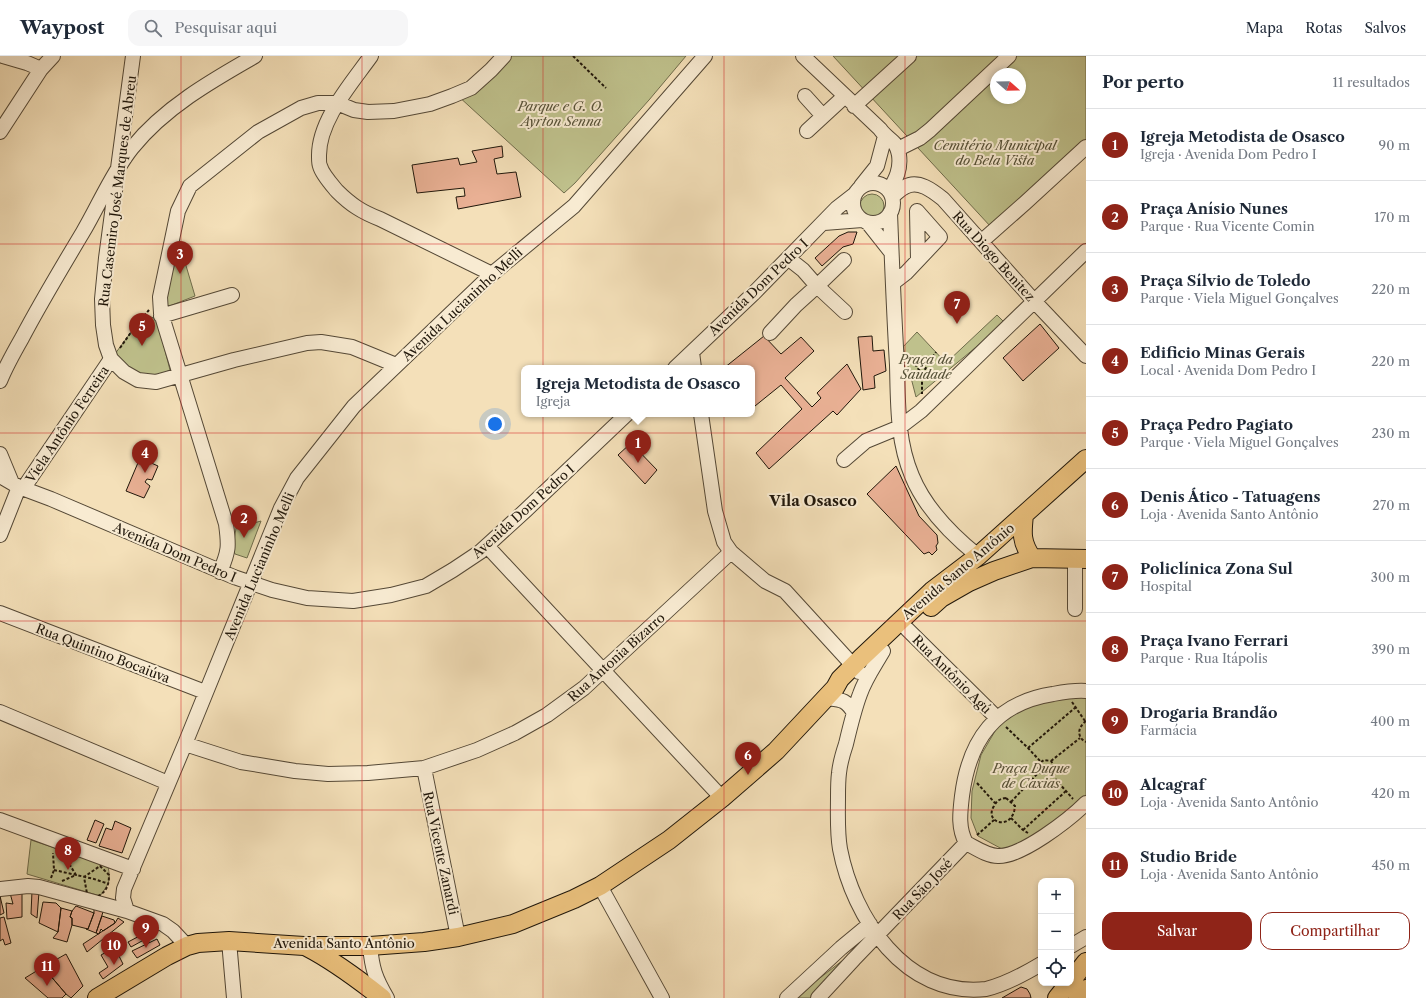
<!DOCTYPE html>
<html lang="pt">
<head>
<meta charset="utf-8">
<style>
  :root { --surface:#fff; --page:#f6f6f7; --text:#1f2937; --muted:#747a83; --line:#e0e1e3; --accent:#8f2418 }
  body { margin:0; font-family:"Libre Caslon Text",serif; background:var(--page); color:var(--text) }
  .controls { position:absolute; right:12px; bottom:12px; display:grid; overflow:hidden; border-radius:8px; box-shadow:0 2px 6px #0003 }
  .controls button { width:36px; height:36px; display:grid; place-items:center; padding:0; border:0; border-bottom:1px solid var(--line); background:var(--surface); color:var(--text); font:20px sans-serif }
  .compass { position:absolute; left:990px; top:12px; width:36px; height:36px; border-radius:50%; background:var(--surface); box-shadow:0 2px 6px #0003; rotate:110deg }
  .you { position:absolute; left:495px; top:368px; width:14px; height:14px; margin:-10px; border:3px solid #fff; border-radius:50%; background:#1a73e8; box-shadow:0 0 0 6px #1a73e833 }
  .badge { display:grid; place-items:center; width:26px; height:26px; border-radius:50%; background:var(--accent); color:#fff; font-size:13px; font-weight:700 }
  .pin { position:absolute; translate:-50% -33px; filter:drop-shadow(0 1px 2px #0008) }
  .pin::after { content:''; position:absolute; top:21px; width:14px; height:12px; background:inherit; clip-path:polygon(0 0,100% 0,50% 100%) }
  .popup { position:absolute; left:521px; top:309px; width:234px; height:52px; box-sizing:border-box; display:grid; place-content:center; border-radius:8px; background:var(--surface); filter:drop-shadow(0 1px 3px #0005); font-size:13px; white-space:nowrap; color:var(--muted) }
  .popup b { font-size:15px; color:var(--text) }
  .popup::after { content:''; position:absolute; left:50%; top:100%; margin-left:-8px; border:8px solid transparent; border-top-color:var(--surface) }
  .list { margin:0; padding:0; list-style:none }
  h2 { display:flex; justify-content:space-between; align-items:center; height:52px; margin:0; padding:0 16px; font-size:17px }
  h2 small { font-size:13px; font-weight:400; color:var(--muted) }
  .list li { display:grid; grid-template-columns:26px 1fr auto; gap:12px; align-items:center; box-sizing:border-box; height:72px; padding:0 16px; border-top:1px solid var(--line) }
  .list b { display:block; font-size:15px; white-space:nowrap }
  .list p { margin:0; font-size:13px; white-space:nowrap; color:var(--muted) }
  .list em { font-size:13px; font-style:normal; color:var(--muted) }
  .actions { display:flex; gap:8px; padding:12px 16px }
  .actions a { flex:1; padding:9px 0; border:1px solid var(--accent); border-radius:12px; text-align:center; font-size:14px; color:var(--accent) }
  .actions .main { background:var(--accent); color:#fff }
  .icon { flex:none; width:22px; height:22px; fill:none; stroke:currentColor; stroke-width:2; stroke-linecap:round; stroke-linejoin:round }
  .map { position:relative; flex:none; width:1086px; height:942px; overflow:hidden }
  header { display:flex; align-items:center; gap:24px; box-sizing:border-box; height:56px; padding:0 20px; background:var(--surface); border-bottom:1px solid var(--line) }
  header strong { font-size:19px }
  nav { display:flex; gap:22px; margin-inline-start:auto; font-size:14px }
  .search { width:280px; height:36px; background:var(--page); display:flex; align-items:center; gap:10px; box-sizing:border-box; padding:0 14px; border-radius:12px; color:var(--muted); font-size:15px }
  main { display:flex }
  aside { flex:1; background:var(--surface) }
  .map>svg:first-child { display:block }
  .green { fill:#bfc18c; stroke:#6f6c4b; fill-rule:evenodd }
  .building { fill:#e9b094; stroke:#1f160a }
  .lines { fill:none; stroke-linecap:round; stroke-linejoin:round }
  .minor-casing { stroke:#544836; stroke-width:16 }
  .major-casing { stroke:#1f160a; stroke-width:20 }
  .path { stroke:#1f160a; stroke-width:2; stroke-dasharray:3 2; stroke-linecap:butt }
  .minor { stroke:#f8ebd2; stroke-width:14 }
  .major { stroke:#eac07c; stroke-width:18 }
  .grid { fill:none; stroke:#d62828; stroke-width:1; stroke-opacity:0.55 }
  .labels { text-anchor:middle; stroke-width:4; stroke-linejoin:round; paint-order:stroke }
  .park-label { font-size:13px; font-style:italic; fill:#575238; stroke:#f8ebd2 }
  .street-label { font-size:13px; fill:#1f160a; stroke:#f8ebd2 }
  .quarter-label { font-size:15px; font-weight:bold; fill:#1f160a; stroke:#f8ebd2 }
</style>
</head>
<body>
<header>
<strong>Waypost</strong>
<div class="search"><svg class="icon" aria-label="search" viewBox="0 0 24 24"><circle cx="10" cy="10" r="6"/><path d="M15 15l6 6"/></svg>Pesquisar aqui</div>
<nav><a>Mapa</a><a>Rotas</a><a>Salvos</a></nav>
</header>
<main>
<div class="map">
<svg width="1086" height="942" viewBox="0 0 1086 942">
  <rect width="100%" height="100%" fill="#f4e0b9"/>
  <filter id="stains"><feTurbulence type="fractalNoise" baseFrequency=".005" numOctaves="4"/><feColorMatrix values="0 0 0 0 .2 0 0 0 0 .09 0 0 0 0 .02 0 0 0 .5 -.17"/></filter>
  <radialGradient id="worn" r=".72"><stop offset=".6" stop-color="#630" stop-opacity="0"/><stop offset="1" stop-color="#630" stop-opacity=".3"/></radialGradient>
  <path class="green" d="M506 0H686L649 44 575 127 564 137 457 39Z
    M833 0H1086V85L991 171ZM996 18H1020V42H996Z
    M860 150a12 12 0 1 1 24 0a12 12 0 1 1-24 0Z
    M179 186 195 240 162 253 174 209Z
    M145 259 157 263 170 314 156 321 141 320 112 302 134 272Z
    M997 259 1005 267 916 341 903 291 917 276 946 307Z
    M261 465 247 502 235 498 233 492 236 472Z
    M1077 640H1086V740L1078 749 1016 793H1002L978 780 971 762 972 735 981 699 998 670 1013 657 1035 647Z
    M31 784 108 810C111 826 109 827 100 840L27 818Z
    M847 901 814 942H794Z"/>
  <path class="building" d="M502 90 503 101 494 103 497 118 516 116 521 141 458 153 456 141 465 140 464 132 417 137 412 109 458 102 460 109 477 106 472 95Z
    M848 176H857L853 188 843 191 822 210 815 202 839 180Z
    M1040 268 1059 292 1023 325 1003 302Z
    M764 280 781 298 801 281 814 295 785 322 812 351 821 342 817 337 847 308 861 333 837 359 833 355 769 413 756 397 802 353 781 329 755 350 752 347V312H724Z
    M872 280 873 295 884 294 886 315 874 320 875 332 863 334 858 281Z
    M631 387 657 414 645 428 618 399Z
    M140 402 158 410 152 424 147 423 145 426 150 430 144 442 126 435Z
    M896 410 919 460 937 479 938 487 936 490 937 494 932 499 929 496 924 498 867 438Z
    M95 764 104 768 96 787 87 784Z
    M115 765 131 772 122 797 99 790 106 772 112 774Z
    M32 835 39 836 37 862 31 858Z
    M22 836V861L7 863 6 847 13 848 10 837Z
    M0 840 4 857 0 859Z
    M43 846 56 847 61 852 58 876 39 867Z
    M76 850 94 857 88 873 72 869V862L70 861 72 855Z
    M61 852 72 855 70 861 72 862V869L67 886 53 882 58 876Z
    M94 853 103 856 96 877 86 873H88L94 857Z
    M102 860 114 864 115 867 103 875 101 873 99 878 96 877Z
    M4 861 11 887 5 889 3 883 0 885V862Z
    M118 862 124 866 87 896 83 888 115 867Z
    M149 875 151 880 131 891 128 886Z
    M157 883 160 889 137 902 132 895Z
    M112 893 118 898 123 908 103 923 99 917 108 911 101 899Z
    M66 898 83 930 71 942 66 938 43 911Z
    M43 911 66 938 62 942H48L25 922Z
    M1021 931 1027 933 1030 938 1031 942H1002Z"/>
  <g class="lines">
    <defs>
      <path id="minor" d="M3 0 27 7 41 13
        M133 0 106 202 102 243 103 269 106 289 111 303 124 316 138 324 156 326 234 304 307 287 321 286 352 291 396 309
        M371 0C351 28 318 65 319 101 319 104 319 108 320 110 322 118 332 129 337 135 351 149 362 156 380 163L492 218
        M803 0 880 73C884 79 889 82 894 87 897 90 898 94 899 99 901 113 896 123 889 135
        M805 40 823 60
        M854 50 909 0
        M807 75 845 40
        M0 76 41 13 53 0
        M898 93 920 82 930 74 1009 0
        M853 147a20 20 0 1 1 40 0a20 20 0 1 1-40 0Z
        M861 130 877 110 885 80
        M892 141C896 138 900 133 905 131 918 123 933 135 943 143L1034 245 1086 300
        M917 155 918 204
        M890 157C892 208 894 259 897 309 898 347 897 385 912 420 925 452 952 479 978 500
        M824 167 862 164
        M868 167 891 196
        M982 185 1025 147 1086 91
        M844 204 817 230 845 256
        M893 227 906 217 940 181 917 155
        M161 260 232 239
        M770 277 796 249 817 230 803 214 789 203
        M692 296 694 312
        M675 312 753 238 837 152 855 138
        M0 325C6 310 14 296 22 282 41 246 62 211 83 176 99 149 112 117 132 92 164 52 211 25 255 0
        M701 358 715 455 724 486 731 496 765 525 785 535 859 616
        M0 398 12 427
        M844 404 866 385 900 371 921 355 1086 195
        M0 420 19 431 51 443 234 521 272 534 307 542 353 545 391 539 426 530 453 514 480 496 526 454 627 358
        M23 433 111 303
        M0 479 19 431
        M487 490 722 742
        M1075 502V553
        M220 516C229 495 229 490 226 468L161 257 160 241 178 155 190 130 258 76 301 52 318 47H337L354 54 368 56 394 55 430 48 452 40 471 32 491 14 504 0
        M0 557 205 636
        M907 573 997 662
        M883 595C875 609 865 623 860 638 854 654 850 671 846 688 843 697 840 707 839 717 838 725 838 733 838 741 838 758 837 776 840 793 853 861 905 942 986 933 1003 929 1026 917 1041 908
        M1086 635C1075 634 1064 636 1053 638 995 647 969 684 962 740 960 757 958 772 966 787 976 792 987 800 998 800 1021 801 1069 764 1086 747
        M826 642C841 644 846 643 854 657
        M0 656 168 727
        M185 688 241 706 295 715 328 718 368 717 424 712 477 694 515 677 547 659 584 632 731 496
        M424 712 458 881
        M0 764 133 813
        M600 830 662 942
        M0 833 28 830 39 831 127 855
        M229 885 234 942
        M187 890 173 875 163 868 127 855 123 842 124 833 185 688 281 452 297 422 354 350 492 218 574 150 705 0
        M370 890C372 912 375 922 387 942
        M1071 890 1086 881
        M787 942 841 892 870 868
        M818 942 854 903 966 787"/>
      <path id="major" d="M1024 459C1022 477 1021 486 1032 502
        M931 551 941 542 969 526 994 515 1032 502 1086 503
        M307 891C334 905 358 923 382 942
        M1071 925 1086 906
        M97 942 167 900 187 890 198 887 229 885 304 890H370L424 886 458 881 513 868 574 843 600 830 669 784 722 742 776 695 835 632 840 623 861 602 932 535 978 500 1086 403
        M1057 942 1069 927
        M1078 942 1086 933"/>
    </defs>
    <use href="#minor" class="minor-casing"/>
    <use href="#major" class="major-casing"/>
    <path class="path" d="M573 0 606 32
      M120 292 134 272 149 254
      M912 304 922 318V338
      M922 318 936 296
      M1072 646 1085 665
      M1086 665C1078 671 1076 681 1086 686
      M1006 671 1028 692 1041 706 1038 712 1039 716 1042 718 1050 717 1073 743
      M1028 692 1076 651
      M1051 705 1080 682
      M1041 706 1044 704 1051 705 1053 708 1050 717
      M977 727 995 747
      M1006 742 1015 750C1013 776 983 767 994 750 997 744 1000 743 1006 742Z
      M1011 746 1039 716
      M1011 762 1023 774 1028 777
      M1023 774 1066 735
      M977 779 994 764
      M100 810 109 819C109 834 103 840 88 843L84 821Z
      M54 814 94 823 109 828
      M51 822 54 814 53 797
      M62 825 76 819 65 801"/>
    <use href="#minor" class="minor"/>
    <use href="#major" class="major"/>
  </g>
  <path class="grid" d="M181 0V942M362 0V942M543 0V942M724 0V942M905 0V942M0 188H1086M0 377H1086M0 565H1086M0 754H1086"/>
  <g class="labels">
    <g class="park-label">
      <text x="561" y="55">Parque e G. O.<tspan x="561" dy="15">Ayrton Senna</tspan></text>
      <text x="995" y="94">Cemitério Municipal<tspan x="995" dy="15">do Bela Vista</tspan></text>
      <text x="926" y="308">Praça da<tspan x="926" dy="15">Saudade</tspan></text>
      <text x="1031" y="717">Praça Duque<tspan x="1031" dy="15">de Caxias</tspan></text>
    </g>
    <g class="street-label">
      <text transform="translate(117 135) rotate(-83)" y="5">Rua Casemiro José Marques de Abreu</text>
      <text transform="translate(994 200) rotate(48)" y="5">Rua Diogo Benitez</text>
      <text transform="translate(758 231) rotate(-44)" y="5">Avenida Dom Pedro I</text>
      <text transform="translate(462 248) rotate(-43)" y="5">Avenida Lucianinho Melli</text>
      <text transform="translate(67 368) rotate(-56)" y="5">Viela Antônio Ferreira</text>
      <text transform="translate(523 455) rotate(-42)" y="5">Avenida Dom Pedro I</text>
      <text transform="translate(175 496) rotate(23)" y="5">Avenida Dom Pedro I</text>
      <text transform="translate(259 510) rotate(-67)" y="5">Avenida Lucianinho Melli</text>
      <text transform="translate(958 515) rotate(-40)" y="5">Avenida Santo Antônio</text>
      <text transform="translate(103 597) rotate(21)" y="5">Rua Quintino Bocaiúva</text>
      <text transform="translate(616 601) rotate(-42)" y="5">Rua Antonia Bizarro</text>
      <text transform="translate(952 618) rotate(45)" y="5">Rua Antônio Agú</text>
      <text transform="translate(441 797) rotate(78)" y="5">Rua Vicente Zanardi</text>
      <text transform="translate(922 833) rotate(-46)" y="5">Rua São José</text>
      <text x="344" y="892">Avenida Santo Antônio</text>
    </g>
    <g class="quarter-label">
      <text x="813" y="450">Vila Osasco</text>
    </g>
  </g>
  <rect width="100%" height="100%" filter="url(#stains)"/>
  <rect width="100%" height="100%" fill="url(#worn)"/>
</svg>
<div class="controls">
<button>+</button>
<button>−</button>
<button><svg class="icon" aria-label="locate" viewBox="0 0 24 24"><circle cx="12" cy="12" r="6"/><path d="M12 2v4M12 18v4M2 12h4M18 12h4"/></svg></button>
</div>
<svg class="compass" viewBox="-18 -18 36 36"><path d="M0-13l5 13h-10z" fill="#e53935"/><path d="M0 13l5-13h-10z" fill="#747a83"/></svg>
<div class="you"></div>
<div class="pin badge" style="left:638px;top:407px">1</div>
<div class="popup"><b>Igreja Metodista de Osasco</b>Igreja</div>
<div class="pin badge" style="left:244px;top:482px">2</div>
<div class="pin badge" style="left:180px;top:218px">3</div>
<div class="pin badge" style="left:145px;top:417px">4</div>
<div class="pin badge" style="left:142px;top:290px">5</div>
<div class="pin badge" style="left:748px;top:719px">6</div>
<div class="pin badge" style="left:957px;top:268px">7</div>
<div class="pin badge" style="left:68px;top:814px">8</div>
<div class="pin badge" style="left:146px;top:892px">9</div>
<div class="pin badge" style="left:114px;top:909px">10</div>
<div class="pin badge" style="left:47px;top:930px">11</div>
</div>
<aside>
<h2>Por perto<small>11 resultados</small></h2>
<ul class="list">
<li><span class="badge">1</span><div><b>Igreja Metodista de Osasco</b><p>Igreja · Avenida Dom Pedro I</p></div><em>90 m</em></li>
<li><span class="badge">2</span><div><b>Praça Anísio Nunes</b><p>Parque · Rua Vicente Comin</p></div><em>170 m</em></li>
<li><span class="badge">3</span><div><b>Praça Sílvio de Toledo</b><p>Parque · Viela Miguel Gonçalves</p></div><em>220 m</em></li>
<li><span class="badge">4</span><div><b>Edificio Minas Gerais</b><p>Local · Avenida Dom Pedro I</p></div><em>220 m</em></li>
<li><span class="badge">5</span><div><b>Praça Pedro Pagiato</b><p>Parque · Viela Miguel Gonçalves</p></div><em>230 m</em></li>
<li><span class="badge">6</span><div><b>Denis Ático - Tatuagens</b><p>Loja · Avenida Santo Antônio</p></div><em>270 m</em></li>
<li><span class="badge">7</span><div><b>Policlínica Zona Sul</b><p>Hospital</p></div><em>300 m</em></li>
<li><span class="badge">8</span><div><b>Praça Ivano Ferrari</b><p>Parque · Rua Itápolis</p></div><em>390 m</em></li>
<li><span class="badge">9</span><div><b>Drogaria Brandão</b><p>Farmácia</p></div><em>400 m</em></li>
<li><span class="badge">10</span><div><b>Alcagraf</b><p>Loja · Avenida Santo Antônio</p></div><em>420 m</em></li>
<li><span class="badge">11</span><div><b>Studio Bride</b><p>Loja · Avenida Santo Antônio</p></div><em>450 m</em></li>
</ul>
<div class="actions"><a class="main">Salvar</a><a>Compartilhar</a></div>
</aside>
</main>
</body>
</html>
